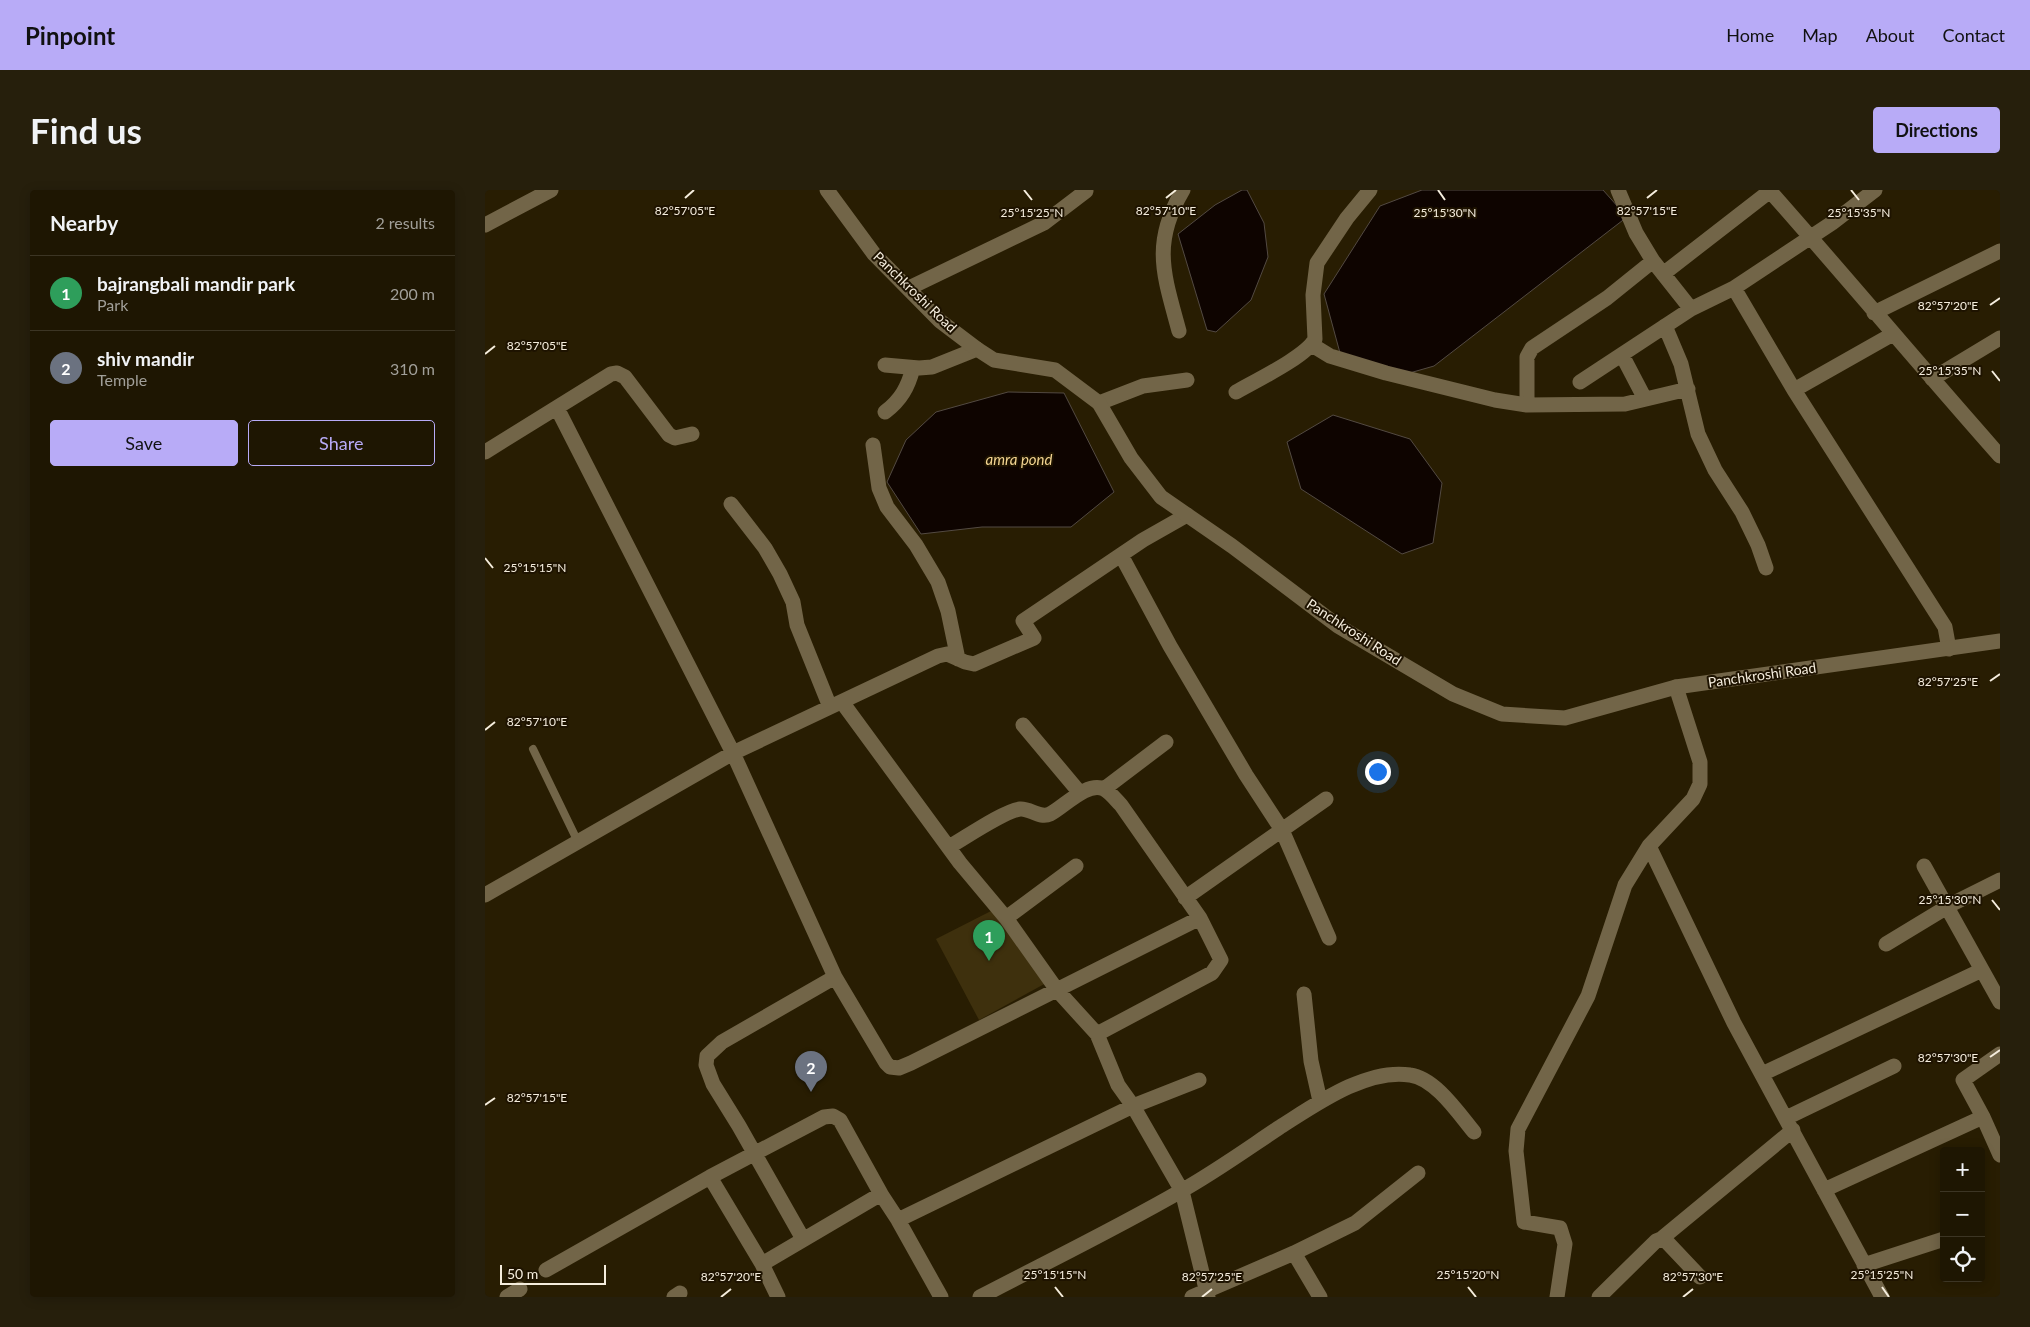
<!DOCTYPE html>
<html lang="en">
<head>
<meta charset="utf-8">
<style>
  :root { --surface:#1e1602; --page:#261f0c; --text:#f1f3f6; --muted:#a19f99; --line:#3c3524; --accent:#b8abf7 }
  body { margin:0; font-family:Lato,sans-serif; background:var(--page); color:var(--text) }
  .controls { position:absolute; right:15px; bottom:15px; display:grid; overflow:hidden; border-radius:5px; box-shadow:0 2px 12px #0003 }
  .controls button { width:45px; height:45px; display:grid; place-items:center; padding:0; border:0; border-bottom:1px solid var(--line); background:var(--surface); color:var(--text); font:25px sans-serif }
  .scale { position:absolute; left:15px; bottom:12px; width:106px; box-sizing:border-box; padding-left:5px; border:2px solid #f5eddd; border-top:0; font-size:14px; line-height:18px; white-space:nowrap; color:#f5eddd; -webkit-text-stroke:4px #1e1300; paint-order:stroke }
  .you { position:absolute; left:892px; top:581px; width:18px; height:18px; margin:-12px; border:4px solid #fff; border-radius:50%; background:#1a73e8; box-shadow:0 0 0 8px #1a73e833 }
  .badge { display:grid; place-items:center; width:32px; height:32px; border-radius:50%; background:var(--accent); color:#fff; font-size:16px; font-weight:700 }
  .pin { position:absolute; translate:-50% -41px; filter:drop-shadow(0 1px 2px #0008) }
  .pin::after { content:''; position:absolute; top:26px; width:18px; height:15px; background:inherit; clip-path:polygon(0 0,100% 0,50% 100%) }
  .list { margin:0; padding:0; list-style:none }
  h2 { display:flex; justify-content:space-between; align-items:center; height:65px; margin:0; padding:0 20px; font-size:21px }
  h2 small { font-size:16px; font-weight:400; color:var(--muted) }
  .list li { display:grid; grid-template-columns:32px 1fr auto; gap:15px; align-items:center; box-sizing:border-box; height:75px; padding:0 20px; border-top:1px solid var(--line) }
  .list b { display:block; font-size:19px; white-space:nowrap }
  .list p { margin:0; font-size:16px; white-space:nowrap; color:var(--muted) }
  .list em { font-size:16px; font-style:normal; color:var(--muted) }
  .actions { display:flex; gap:10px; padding:15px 20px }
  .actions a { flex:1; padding:11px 0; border:1px solid var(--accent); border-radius:5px; text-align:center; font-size:18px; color:var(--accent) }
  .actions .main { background:var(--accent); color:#111 }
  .icon { flex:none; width:28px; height:28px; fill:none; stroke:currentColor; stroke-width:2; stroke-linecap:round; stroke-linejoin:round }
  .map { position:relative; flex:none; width:1515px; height:1107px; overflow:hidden; border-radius:5px }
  header { display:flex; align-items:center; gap:30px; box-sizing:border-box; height:70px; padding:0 25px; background:var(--accent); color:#111 }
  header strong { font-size:24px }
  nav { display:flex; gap:28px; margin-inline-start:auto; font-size:18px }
  .intro { display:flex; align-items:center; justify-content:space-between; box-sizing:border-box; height:120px; padding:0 30px }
  h1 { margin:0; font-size:35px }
  .button { padding:12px 22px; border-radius:5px; background:var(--accent); color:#111; font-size:18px; font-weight:700 }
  main { display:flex; gap:30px; padding:0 30px }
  aside { flex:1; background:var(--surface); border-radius:5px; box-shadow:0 2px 12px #0003 }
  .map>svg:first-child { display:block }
  .green { fill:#3e300d }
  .water { fill:#0e0400; stroke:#534a42 }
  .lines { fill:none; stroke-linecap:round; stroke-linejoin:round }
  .service { stroke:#726548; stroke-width:8 }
  .minor { stroke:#726548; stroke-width:15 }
  .tertiary { stroke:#726548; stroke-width:15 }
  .ticks { fill:none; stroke:#f5eddd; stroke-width:2 }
  .labels { text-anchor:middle; stroke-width:4; stroke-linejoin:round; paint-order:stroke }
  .street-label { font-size:14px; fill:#f5eddd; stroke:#1e1300 }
  .water-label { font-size:15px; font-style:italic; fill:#f3d591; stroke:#1e1300 }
  .ticks-label { font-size:12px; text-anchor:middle; fill:#f5eddd; stroke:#1e1300; stroke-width:4; stroke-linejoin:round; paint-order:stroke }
</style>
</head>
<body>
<header>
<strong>Pinpoint</strong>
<nav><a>Home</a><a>Map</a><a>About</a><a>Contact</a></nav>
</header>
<div class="intro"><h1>Find us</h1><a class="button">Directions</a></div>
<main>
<aside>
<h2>Nearby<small>2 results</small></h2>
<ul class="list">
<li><span class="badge" style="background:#2e9e5b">1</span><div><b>bajrangbali mandir park</b><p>Park</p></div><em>200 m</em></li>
<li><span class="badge" style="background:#6b7280">2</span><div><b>shiv mandir</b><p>Temple</p></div><em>310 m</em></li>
</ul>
<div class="actions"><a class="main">Save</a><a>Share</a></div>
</aside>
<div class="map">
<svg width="1515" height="1107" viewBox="0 0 1515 1107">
  <rect width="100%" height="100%" fill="#281d02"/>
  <path class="green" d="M508 720 563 792 494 830 451 749Z"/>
  <path class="water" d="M757 0H762L779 33 783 67 766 110 731 142 722 140 693 44 730 15Z
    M937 0H1118L1142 27 949 176 921 184 855 163 839 104 895 16Z
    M523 202 579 203 629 302 586 337H497L436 344 402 292 421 250 451 222Z
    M848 225 925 249 957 293 948 353 917 364 816 299 802 252Z"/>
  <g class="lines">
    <path class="service" d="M48 559 93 652"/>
    <path class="minor" d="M1133 0 1151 43 1168 71 1206 119
      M1284 0C1362 88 1437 178 1515 266
      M0 35 66 0
      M1178 84 1285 1
      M424 98 559 33 601 1
      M1249 98 1309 200 1460 437 1464 459
      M1389 123 1515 61
      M1180 136 1196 174 1213 244 1230 280 1257 322 1273 355 1281 378
      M694 141C679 85 666 54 698 0
      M827 155 845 166 901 183 1010 210 1042 215 1140 214 1203 199
      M1137 165 1160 209
      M400 175 434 178 447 177 492 159
      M1447 189 1515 148
      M1095 192 1206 119 1249 98 1347 33 1390 0
      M1309 200 1408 144
      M751 202C770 191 822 166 830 149L828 105 832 73 862 28 885 0
      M614 213 658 196 702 190
      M1042 215V167L1047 158 1122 108 1168 71
      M72 218 248 563 350 787 401 873 405 877 414 878 426 873 715 728
      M400 222C416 210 423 197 428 178
      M388 255 394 298 402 317 431 355 453 392 463 421 473 469
      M0 262 126 184 132 183 140 187 184 245 190 248 207 244
      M246 314 280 358 295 384 308 412 312 435 345 517
      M636 365 685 456 761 585 797 640 844 748
      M357 512 475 673 521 728 572 800 612 844 633 895 648 916 697 1001 723 1107
      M538 535 595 603
      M619 599 681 552
      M1164 656 1249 833 1397 1107
      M464 657C480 648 519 621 535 619 545 618 555 629 565 624 579 617 602 591 619 599 625 602 631 610 636 615L715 728 736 770 727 783 612 844
      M1439 676 1515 812
      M0 705 248 563 453 466 462 464 480 472 489 474 549 448 538 431 658 350 702 325
      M700 708 841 609
      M521 728 591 676
      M1401 754 1467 714 1515 690
      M819 804 826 871 835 911
      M1277 884 1497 780
      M1498 927 1515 965
      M1301 928 1409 876
      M225 987 277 1074 293 1107
      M1339 1000 1498 927 1478 890 1515 864
      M413 1030 456 1107
      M318 1049 254 936 228 894 221 875 222 866 237 852 350 787
      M1176 1049 1308 940
      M809 1063 835 1107
      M277 1074 396 1004 413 1030 648 916 714 890
      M1379 1075 1459 1049
      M61 1080 225 987 339 927 348 926 355 930 396 1004
      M22 1107 35 1099
      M189 1107 195 1103
      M495 1107C562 1072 630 1039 696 1001 730 982 762 959 795 937 830 915 881 878 925 885 950 888 974 924 989 942
      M707 1107 809 1063 870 1033 933 983
      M1072 1107 1080 1054 1075 1038 1039 1032 1031 961 1033 939 1103 806 1140 695 1164 656 1208 609 1215 594V572L1191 497
      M1114 1107 1171 1051 1176 1049 1181 1051 1215 1087"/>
    <path class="tertiary" d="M342 0 389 64 455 131 492 159 509 170 570 180 614 213 646 268 676 307 747 356 853 436 968 504 1017 524 1080 528 1191 497 1515 451"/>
  </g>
  <path class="ticks" d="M539 0 547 10M953 0 960 10M1366 0 1374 10M200 8 209 0M681 8 691 0M1162 8 1172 0M1505 115 1515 108M0 164 10 156M1507 181 1515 191M0 368 8 378M1505 491 1515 484M0 540 10 532M1507 710 1515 720M1505 867 1515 860M0 915 10 908M570 1097 578 1107M983 1097 991 1107M1397 1097 1404 1107M236 1107 246 1099M717 1107 727 1099M1198 1107 1208 1099"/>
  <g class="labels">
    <g class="street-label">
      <text transform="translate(430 102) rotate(44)" y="5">Panchkroshi Road</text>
      <text transform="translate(869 442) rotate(33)" y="5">Panchkroshi Road</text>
      <text transform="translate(1277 485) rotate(-8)" y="5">Panchkroshi Road</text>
    </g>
    <g class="water-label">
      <text x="534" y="275">amra pond</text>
    </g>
  </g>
  <g class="ticks-label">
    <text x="200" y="25">82°57'05"E</text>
    <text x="681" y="25">82°57'10"E</text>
    <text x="1162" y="25">82°57'15"E</text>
    <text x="547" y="27">25°15'25"N</text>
    <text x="1374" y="27">25°15'35"N</text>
    <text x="960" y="27">25°15'30"N</text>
    <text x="1463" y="120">82°57'20"E</text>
    <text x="52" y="160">82°57'05"E</text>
    <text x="1465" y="185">25°15'35"N</text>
    <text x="50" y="382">25°15'15"N</text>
    <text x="1463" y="496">82°57'25"E</text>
    <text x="52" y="536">82°57'10"E</text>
    <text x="1465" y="714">25°15'30"N</text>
    <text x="1463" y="872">82°57'30"E</text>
    <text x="52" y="912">82°57'15"E</text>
    <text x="570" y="1089">25°15'15"N</text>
    <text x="983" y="1089">25°15'20"N</text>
    <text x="1397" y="1089">25°15'25"N</text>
    <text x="246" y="1091">82°57'20"E</text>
    <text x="727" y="1091">82°57'25"E</text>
    <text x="1208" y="1091">82°57'30"E</text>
  </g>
</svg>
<div class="controls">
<button>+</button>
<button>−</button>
<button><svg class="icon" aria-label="locate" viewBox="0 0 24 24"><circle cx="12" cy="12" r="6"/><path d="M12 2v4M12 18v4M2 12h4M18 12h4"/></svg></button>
</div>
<div class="scale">50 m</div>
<div class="you"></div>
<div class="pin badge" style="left:504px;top:771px;background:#2e9e5b">1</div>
<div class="pin badge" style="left:326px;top:902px;background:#6b7280">2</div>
</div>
</main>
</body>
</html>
